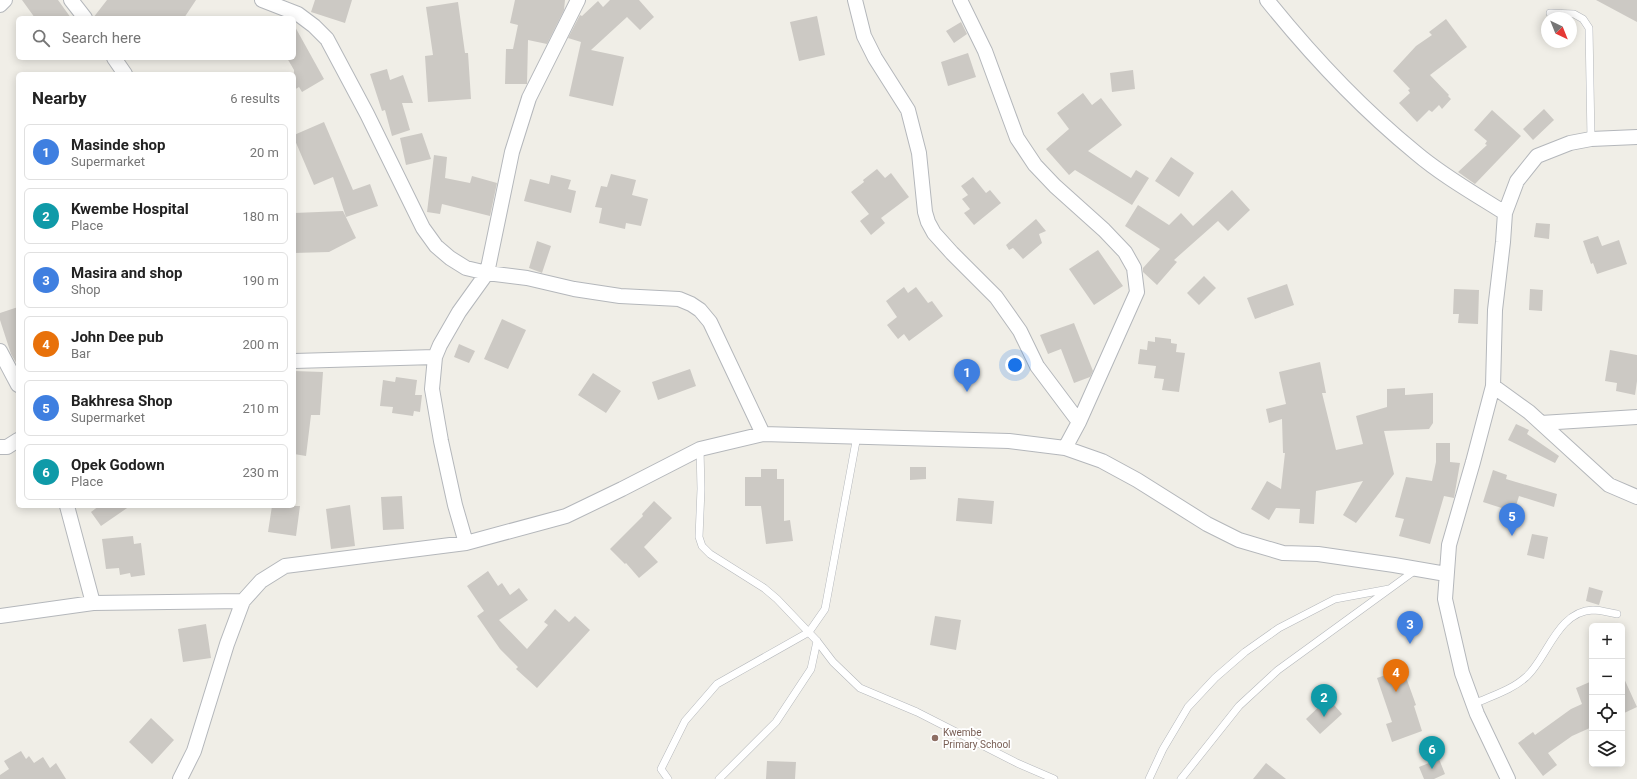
<!DOCTYPE html>
<html lang="en">
<head>
<meta charset="utf-8">
<style>
  :root { --surface:#fff; --page:#f2f2f2; --text:#222; --muted:#767676; --line:#e0e0e0; --accent:#1a73e8 }
  body { margin:0; font-family:Roboto,sans-serif; background:var(--page); color:var(--text) }
  .controls { position:absolute; right:12px; bottom:12px; display:grid; overflow:hidden; border-radius:6px; box-shadow:0 2px 10px #0003 }
  .controls button { width:36px; height:36px; display:grid; place-items:center; padding:0; border:0; border-bottom:1px solid var(--line); background:var(--surface); color:var(--text); font:20px sans-serif }
  .compass { position:absolute; left:1541px; top:12px; width:36px; height:36px; border-radius:50%; background:var(--surface); box-shadow:0 2px 10px #0003; rotate:137deg }
  .you { position:absolute; left:1015px; top:365px; width:14px; height:14px; margin:-10px; border:3px solid #fff; border-radius:50%; background:#1a73e8; box-shadow:0 0 0 6px #1a73e833 }
  .badge { display:grid; place-items:center; width:26px; height:26px; border-radius:50%; background:var(--accent); color:#fff; font-size:13px; font-weight:700 }
  .pin { position:absolute; translate:-50% -33px; filter:drop-shadow(0 1px 2px #0008) }
  .pin::after { content:''; position:absolute; top:21px; width:14px; height:12px; background:inherit; clip-path:polygon(0 0,100% 0,50% 100%) }
  .list { margin:0; padding:0; list-style:none }
  h2 { display:flex; justify-content:space-between; align-items:center; height:52px; margin:0; padding:0 16px; font-size:17px }
  h2 small { font-size:13px; font-weight:400; color:var(--muted) }
  .list li { display:grid; grid-template-columns:26px 1fr auto; gap:12px; align-items:center; box-sizing:border-box; height:56px; margin:0 8px 8px; padding:0 8px; border:1px solid var(--line); border-radius:6px }
  .list b { display:block; font-size:15px; white-space:nowrap }
  .list p { margin:0; font-size:13px; white-space:nowrap; color:var(--muted) }
  .list em { font-size:13px; font-style:normal; color:var(--muted) }
  .icon { flex:none; width:22px; height:22px; fill:none; stroke:currentColor; stroke-width:2; stroke-linecap:round; stroke-linejoin:round }
  .map { position:relative; flex:none; width:1637px; height:779px; overflow:hidden }
  .search { position:absolute; background:var(--surface); box-shadow:0 2px 10px #0003; left:16px; top:16px; width:280px; height:44px; display:flex; align-items:center; gap:10px; box-sizing:border-box; padding:0 14px; border-radius:6px; color:var(--muted); font-size:15px }
  .panel { position:absolute; background:var(--surface); box-shadow:0 2px 10px #0003; left:16px; top:72px; width:280px; height:436px; border-radius:6px }
  .map>svg:first-child { display:block }
  .building { fill:#ccc9c4 }
  .lines { fill:none; stroke-linecap:round; stroke-linejoin:round }
  .service-casing { stroke:#b4b7bb; stroke-width:8 }
  .minor-casing { stroke:#b4b7bb; stroke-width:16 }
  .service { stroke:#fff; stroke-width:7 }
  .minor { stroke:#fff; stroke-width:14 }
  .education-dot { fill:#8d6e63; stroke:#fff; stroke-width:1.5 }
  .labels { text-anchor:middle; stroke-width:3.5; stroke-linejoin:round; paint-order:stroke }
  .education-label { font-size:10px; fill:#785e54; stroke:#fff; text-anchor:start }
</style>
</head>
<body>
<div class="map">
<svg width="1637" height="779" viewBox="0 0 1637 779">
  <rect width="100%" height="100%" fill="#f0eee7"/>
  <path class="building" d="M22 0H58L71 18H35Z
    M107 0H196L184 18H93Z
    M315 0H352L345 23 311 12Z
    M515 0H565L564 10 547 44 528 40 527 84H505L506 49H513L518 25 510 23Z
    M610 0H639L654 17 640 30 627 17 591 50 624 57 613 106 569 96 581 42 568 38 580 15 582 16 598 1 603 7Z
    M1596 0H1637V22Z
    M458 2 465 53H468L471 99 428 102 425 56 433 55 426 7Z
    M817 16 825 55 799 61 790 22Z
    M1446 19 1467 47 1430 75 1449 95 1448 96 1451 99 1442 109 1439 105 1432 112 1429 110 1417 122 1399 103 1410 93 1408 90 1410 89 1393 71 1416 46 1432 35 1429 32Z
    M961 22 967 34 954 43 946 31Z
    M294 25 324 79 302 92 299 87 294 90V70L287 58H294Z
    M968 53 976 77 948 86 941 62Z
    M387 69 390 80 403 75 413 103H402L410 130 392 136 385 110 382 111 370 74Z
    M1133 70 1135 89 1112 92 1110 73Z
    M1083 93 1092 105 1101 98 1122 125 1088 151 1131 178 1136 170 1149 178 1132 205 1075 170 1069 175 1046 149 1069 129 1057 113Z
    M1544 109 1554 120 1533 140 1523 129Z
    M1492 110 1521 136 1475 184 1458 172 1487 145 1485 144 1487 141 1474 130Z
    M324 122 353 190 370 184 378 206 346 217 333 177 314 185 294 138V135Z
    M422 133 431 159 406 165 400 138Z
    M434 155 447 157 445 178 470 183 472 176 497 183 490 216 442 204 440 214 427 212Z
    M1171 157 1194 173 1179 197 1155 181Z
    M877 169 885 178 891 173 909 197 881 218 885 223 871 235 860 221 869 214 851 192 864 182 863 180Z
    M611 174 636 180 632 195 648 199 641 226 626 223 625 229 599 223 602 208 595 207 601 186 607 187Z
    M551 175 571 180 568 189 576 191 571 213 524 201 530 179 549 184Z
    M973 177 986 193 990 190 1001 203 974 225 964 213 970 209 962 199 968 195 961 186Z
    M1232 190 1250 210 1228 231 1218 221 1174 260 1177 262 1157 285 1143 272V268L1160 249 1125 226 1138 205 1169 225 1181 213 1193 226Z
    M343 211 356 238 329 252 294 253V213Z
    M1036 219 1046 231 1039 234 1042 243 1023 259 1013 248 1009 250 1006 245Z
    M1536 223 1550 224 1549 239 1534 237Z
    M1598 236 1602 246 1619 240 1627 264 1597 274 1593 263 1591 264 1583 241Z
    M537 241 551 246 542 273 529 268Z
    M1098 250 1123 286 1094 305 1069 269Z
    M1204 276 1216 288 1199 305 1187 293Z
    M1287 284 1294 305 1255 319 1247 298Z
    M904 287 908 293 916 287 928 303 932 301 943 316 909 341 904 334 898 339 887 325 897 317 886 301Z
    M1454 289 1479 290 1478 324 1458 323 1459 314H1453Z
    M1530 289 1543 290 1542 311 1529 310Z
    M18 307V366L11 354 0 320V313Z
    M502 319 526 330 508 369 484 359Z
    M1074 323 1093 371 1090 377 1074 383 1061 349 1048 354 1040 335Z
    M1155 337 1171 339V343L1177 344 1176 352 1185 353 1179 392 1162 390 1164 379 1154 378 1156 366 1138 364 1140 349 1147 350 1148 341 1155 342Z
    M459 344 475 351 469 363 454 357Z
    M1610 350 1637 355V381L1635 395 1616 391 1617 383 1605 381Z
    M1320 362 1326 393H1322L1336 450 1363 444 1356 416 1387 407V389L1405 388V395L1433 393V423L1429 429 1384 431 1394 474 1356 523 1343 515 1363 481 1316 491 1314 524 1299 523 1300 509 1276 508 1269 520 1251 509 1267 481 1281 489 1285 453H1283L1282 419 1269 423 1266 409 1286 404 1279 372Z
    M690 369 696 386 658 400 652 382Z
    M294 371 323 372 320 415H311L306 456 294 454Z
    M593 373 621 391 606 413 578 395Z
    M396 377 417 380 415 395H422L420 412 414 411 413 416 392 413 393 407 380 406 383 380 395 382Z
    M1516 424 1529 430 1527 434 1559 456 1555 463 1508 440Z
    M1436 443H1450V462L1460 463 1454 498 1444 496 1430 544 1399 536 1404 519 1395 517 1406 477 1432 481 1436 462Z
    M910 467H926V479L910 480Z
    M761 469H777V479H784V521L790 520 793 541 766 544 761 506H745V477H761Z
    M1493 470 1507 475 1506 479 1557 494 1554 507 1519 496 1514 512 1483 502Z
    M402 496 404 529 383 530 381 497Z
    M958 498 994 501 992 524 956 521Z
    M654 501 672 518 644 547 658 562 639 578 626 563 625 564 610 549 643 516 642 514Z
    M350 505 355 546 331 549 326 509Z
    M99 506H130L101 526 91 512Z
    M272 506H300L296 536 268 532Z
    M1532 534 1548 537 1544 559 1527 555Z
    M133 536 134 544 141 543 145 575 131 577 130 573 120 575 119 568 106 569 102 539Z
    M488 571 498 586 502 583 510 595 519 588 528 600 499 620 527 649 548 625 544 622 555 609 569 622 575 616 590 630 537 688 516 669 518 667 500 649 477 616 484 611 467 586Z
    M1589 587 1603 591 1599 605 1586 601Z
    M935 616 961 620 956 650 930 645Z
    M206 624 211 658 183 662 178 629Z
    M1403 669 1416 705 1414 706 1422 731 1392 742 1386 724 1392 722 1377 678Z
    M1622 674 1637 707 1622 714Z
    M1592 681V727L1572 736 1548 753 1557 765 1543 776 1518 743 1533 732 1535 735 1571 709 1582 704 1576 688Z
    M1328 698 1342 714 1320 734 1306 719Z
    M151 718 174 740 152 764 129 742Z
    M21 751 26 759 29 756 34 763 43 757 50 768 56 763 66 779H0V775L9 769 4 761Z
    M1439 759 1445 774 1434 779H1424L1419 767Z
    M767 761 796 762 795 779H766Z
    M1266 763 1286 779H1253Z"/>
  <g class="lines">
    <defs>
      <path id="service" d="M1550 13 1574 14 1583 19 1589 28 1591 139
        M700 449 701 489 699 537 702 546 710 554 764 588 777 599 817 641 833 662 860 688 917 712 1017 763 1054 779
        M1474 704C1491 696 1512 690 1526 677 1547 659 1557 611 1593 610 1601 610 1610 613 1617 614
        M668 779 661 769 685 721 717 684 809 632 825 609 857 436
        M719 779 776 722 811 669 817 641
        M1149 779 1163 749 1188 707 1215 678 1245 652 1279 628 1335 599 1389 589
        M1181 779 1239 706 1278 670 1417 569"/>
      <path id="minor" d="M71 0 85 18
        M262 0 298 14 314 26 327 39 367 114 423 228 436 246 450 258 466 268 487 273 527 278 574 289 620 296 679 299 691 304 700 310 710 322 763 434
        M855 0 864 36 875 58 908 110 919 153 925 212 928 222 934 233 952 253 996 297 1020 331 1037 366 1079 422
        M960 0 985 51 1017 138 1035 165 1055 186 1104 230 1125 252 1134 268 1137 292 1079 422 1065 448
        M1267 0C1312 56 1361 108 1416 153 1443 176 1475 194 1505 213
        M0 5 5 0
        M114 58 125 74
        M0 351 18 385
        M294 361 435 357
        M1493 386 1529 412 1609 485 1637 497
        M1541 423 1637 417
        M0 447H7L18 440
        M67 506 93 603
        M466 543 455 505 441 441 432 389 435 357 440 345 459 312 487 273 512 152 529 98 578 0
        M0 616 93 603 243 601
        M180 779 194 751 227 644 243 601 261 581 285 566 466 543 566 516 622 489 700 449 763 434 1009 441 1065 448 1102 461 1137 480 1207 524 1239 540 1283 553 1318 554 1394 565 1446 574
        M1508 779 1477 714 1462 673 1445 599 1449 545 1473 462 1493 386 1495 310 1503 242 1505 213 1517 181 1537 156 1570 143 1591 139 1637 137"/>
    </defs>
    <use href="#service" class="service-casing"/>
    <use href="#minor" class="minor-casing"/>
    <use href="#service" class="service"/>
    <use href="#minor" class="minor"/>
  </g>
  <circle class="education-dot" cx="935" cy="738" r="4"/>
  <g class="labels">
    <g class="education-label">
      <text x="943" y="736">Kwembe<tspan x="943" dy="12">Primary School</tspan></text>
    </g>
  </g>
</svg>
<div class="controls">
<button>+</button>
<button>−</button>
<button><svg class="icon" aria-label="locate" viewBox="0 0 24 24"><circle cx="12" cy="12" r="6"/><path d="M12 2v4M12 18v4M2 12h4M18 12h4"/></svg></button>
<button><svg class="icon" aria-label="layers" viewBox="0 0 24 24"><path d="M12 4l9 5-9 5-9-5zM3 14l9 5 9-5"/></svg></button>
</div>
<svg class="compass" viewBox="-18 -18 36 36"><path d="M0-13l5 13h-10z" fill="#e53935"/><path d="M0 13l5-13h-10z" fill="#767676"/></svg>
<div class="you"></div>
<div class="pin badge" style="left:967px;top:392px;background:#3f7fe0">1</div>
<div class="pin badge" style="left:1324px;top:717px;background:#0f9aa8">2</div>
<div class="pin badge" style="left:1410px;top:644px;background:#3f7fe0">3</div>
<div class="pin badge" style="left:1396px;top:692px;background:#e8710a">4</div>
<div class="pin badge" style="left:1512px;top:536px;background:#3f7fe0">5</div>
<div class="pin badge" style="left:1432px;top:769px;background:#0f9aa8">6</div>
<div class="search"><svg class="icon" aria-label="search" viewBox="0 0 24 24"><circle cx="10" cy="10" r="6"/><path d="M15 15l6 6"/></svg>Search here</div>
<section class="panel">
<h2>Nearby<small>6 results</small></h2>
<ul class="list">
<li><span class="badge" style="background:#3f7fe0">1</span><div><b>Masinde shop</b><p>Supermarket</p></div><em>20 m</em></li>
<li><span class="badge" style="background:#0f9aa8">2</span><div><b>Kwembe Hospital</b><p>Place</p></div><em>180 m</em></li>
<li><span class="badge" style="background:#3f7fe0">3</span><div><b>Masira and shop</b><p>Shop</p></div><em>190 m</em></li>
<li><span class="badge" style="background:#e8710a">4</span><div><b>John Dee pub</b><p>Bar</p></div><em>200 m</em></li>
<li><span class="badge" style="background:#3f7fe0">5</span><div><b>Bakhresa Shop</b><p>Supermarket</p></div><em>210 m</em></li>
<li><span class="badge" style="background:#0f9aa8">6</span><div><b>Opek Godown</b><p>Place</p></div><em>230 m</em></li>
</ul>
</section>
</div>
</body>
</html>
